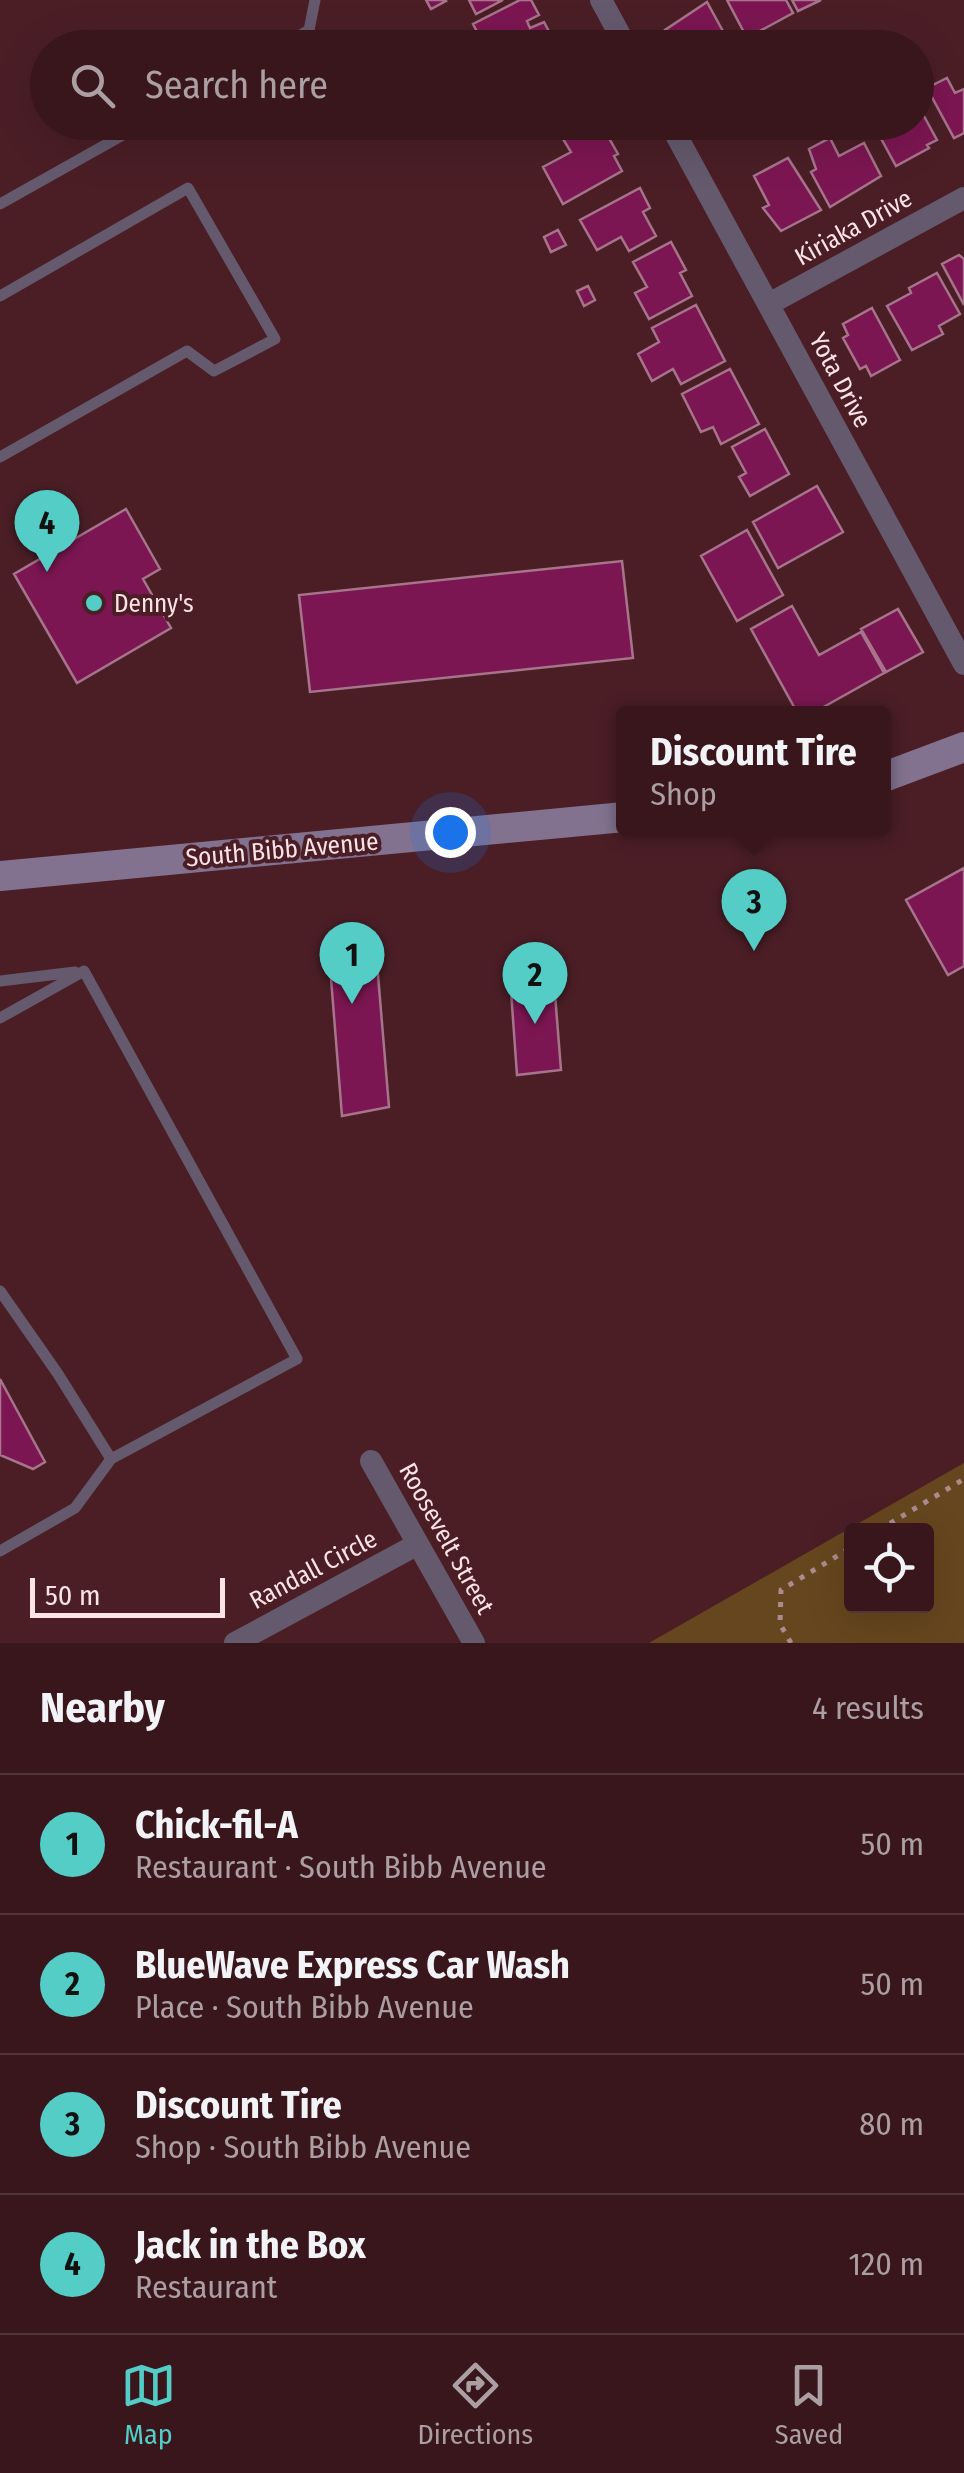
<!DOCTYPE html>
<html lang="en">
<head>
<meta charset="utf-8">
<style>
  :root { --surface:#38161c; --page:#3f1f25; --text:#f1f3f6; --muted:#ab9fa3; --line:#52353b; --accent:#54cdc7 }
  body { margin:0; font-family:"Fira Sans Condensed",sans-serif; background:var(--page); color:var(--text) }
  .controls { position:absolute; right:30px; bottom:30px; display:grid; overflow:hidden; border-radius:10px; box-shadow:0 10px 40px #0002 }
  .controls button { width:90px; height:90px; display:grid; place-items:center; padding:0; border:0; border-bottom:2px solid var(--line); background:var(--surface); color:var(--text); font:50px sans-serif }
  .scale { position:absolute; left:30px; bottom:25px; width:195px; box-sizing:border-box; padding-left:10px; border:5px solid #fce3e5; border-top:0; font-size:28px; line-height:35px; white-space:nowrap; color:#fce3e5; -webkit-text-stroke:8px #4b1e26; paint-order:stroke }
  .you { position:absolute; left:450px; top:832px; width:35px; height:35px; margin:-25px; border:8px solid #fff; border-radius:50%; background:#1a73e8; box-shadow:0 0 0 15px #1a73e833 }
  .badge { display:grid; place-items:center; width:65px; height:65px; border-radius:50%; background:var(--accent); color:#111; font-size:32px; font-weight:700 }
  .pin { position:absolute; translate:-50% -82px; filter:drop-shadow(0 2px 5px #0008) }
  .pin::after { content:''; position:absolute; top:52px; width:35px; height:30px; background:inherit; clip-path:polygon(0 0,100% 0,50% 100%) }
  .popup { position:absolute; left:616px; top:706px; width:275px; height:130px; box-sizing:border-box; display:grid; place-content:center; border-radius:10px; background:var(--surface); filter:drop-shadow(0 2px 8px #0005); font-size:32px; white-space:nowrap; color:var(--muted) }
  .popup b { font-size:38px; color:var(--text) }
  .popup::after { content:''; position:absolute; left:50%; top:100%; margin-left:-20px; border:20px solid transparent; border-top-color:var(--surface) }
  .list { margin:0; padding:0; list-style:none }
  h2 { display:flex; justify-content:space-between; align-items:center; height:130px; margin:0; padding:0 40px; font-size:42px }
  h2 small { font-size:32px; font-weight:400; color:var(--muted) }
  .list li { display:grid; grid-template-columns:65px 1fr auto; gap:30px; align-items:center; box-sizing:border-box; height:140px; padding:0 40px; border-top:2px solid var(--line) }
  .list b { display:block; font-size:38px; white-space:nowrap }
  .list p { margin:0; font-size:32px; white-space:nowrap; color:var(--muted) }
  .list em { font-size:32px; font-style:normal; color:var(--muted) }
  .icon { flex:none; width:55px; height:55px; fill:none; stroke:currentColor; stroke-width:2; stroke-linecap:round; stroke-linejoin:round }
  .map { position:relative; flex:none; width:964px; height:1643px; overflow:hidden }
  .search { position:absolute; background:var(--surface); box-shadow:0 10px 40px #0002; left:30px; right:30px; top:30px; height:110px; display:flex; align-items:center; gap:25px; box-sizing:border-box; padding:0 35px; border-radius:55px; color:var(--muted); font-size:38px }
  .sheet { height:690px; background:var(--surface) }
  nav { display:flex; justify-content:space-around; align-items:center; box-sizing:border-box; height:140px; border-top:2px solid var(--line); background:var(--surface); font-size:28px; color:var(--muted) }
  nav a { display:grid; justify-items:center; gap:5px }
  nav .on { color:var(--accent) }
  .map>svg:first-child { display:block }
  .green { fill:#66461e; fill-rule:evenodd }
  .building { fill:#7c1652; stroke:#a6748b; stroke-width:2.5 }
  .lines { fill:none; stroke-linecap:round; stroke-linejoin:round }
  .path { stroke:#ac8a8e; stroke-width:5; stroke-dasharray:5 8; stroke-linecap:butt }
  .lane { stroke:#655a6d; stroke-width:11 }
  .street { stroke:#655a6d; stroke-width:22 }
  .secondary { stroke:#82728f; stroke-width:30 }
  .poi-dot { fill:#54cdc7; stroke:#4b1e26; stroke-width:4 }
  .labels { text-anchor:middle; stroke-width:8; stroke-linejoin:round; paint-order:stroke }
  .street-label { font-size:25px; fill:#fce3e5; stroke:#4b1e26 }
  .poi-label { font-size:25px; fill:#fce3e5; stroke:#4b1e26; text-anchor:start }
</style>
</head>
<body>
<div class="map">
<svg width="964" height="1643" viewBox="0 0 964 1643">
  <rect width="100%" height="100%" fill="#4b1e26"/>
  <path class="green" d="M964 1463V1643H649ZM852 1530H926V1606H852Z"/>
  <path class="building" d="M426 0H445L446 1 431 9Z
    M469 0H503L476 14Z
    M520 0H531L539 15 527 21 530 28 544 22 554 41 542 48H503L498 35 483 43 473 24Z
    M727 0H786L793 13 747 38Z
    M792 0H821L798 11Z
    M707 2 730 44 723 48H675L665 30Z
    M947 78 955 93 964 89V133L954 138 927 88Z
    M919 107 937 140 927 145 929 148 896 166 872 122H916Z
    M590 124 597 138 606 133 618 154 614 156 622 171 563 204 543 167 571 152 563 139Z
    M830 138 839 156 864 143 881 176 830 207 811 172 816 169 809 149Z
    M788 158 821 210 781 231 763 208 769 205 754 176Z
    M640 188 650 208 643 212 656 236 629 251 621 237 597 250 580 220Z
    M558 230 566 245 551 252 544 237Z
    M671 242 686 270 680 273 692 296 649 319 635 293 647 287 633 262Z
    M959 255 964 259V305L942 264Z
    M937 273 960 314 939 326 943 334 912 350 887 306 911 293 909 288Z
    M588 286 595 300 584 306 577 291Z
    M696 305 725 361 681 384 673 369 652 381 638 354 659 342 652 328Z
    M872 308 900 360 871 376 866 366 860 369 843 338 848 335 843 324Z
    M730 369 759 424 721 444 713 427 701 432 682 394Z
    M765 429 789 474 750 496 739 477 746 473 732 447Z
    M817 486 843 532 778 568 753 522Z
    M126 509 160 569 143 579 171 628 77 683 14 574Z
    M747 530 783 595 737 621 701 556Z
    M622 561 633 658 310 692 299 595Z
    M792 606 819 655 861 632 884 673 811 714H798L751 629Z
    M898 609 923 652 886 672 861 629Z
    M964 868V966L948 975 906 900Z
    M377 963 389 1107 342 1116 330 966Z
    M553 969 561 1070 517 1075 510 977Z
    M0 1379 45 1462 33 1469 0 1455Z"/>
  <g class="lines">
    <path class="path" d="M879 1530 964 1479
      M791 1643 780 1624 781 1590 852 1547"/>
    <path class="lane" d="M279 48 309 30 315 0
      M0 204 146 122
      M0 296 188 188 275 339 214 371 187 351 0 457
      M0 981 75 972
      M0 1018 84 971 297 1359 111 1459
      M0 1291 58 1374 111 1459 75 1508 0 1551"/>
    <path class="street" d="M601 0 627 48
      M669 122 964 664
      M769 304 964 198
      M371 1461 474 1643
      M235 1643 418 1544"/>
    <path class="secondary" d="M884 777 964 747
      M0 876 624 817"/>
  </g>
  <circle class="poi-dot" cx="94" cy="603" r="10"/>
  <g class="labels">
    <g class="street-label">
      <text transform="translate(853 227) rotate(-29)" y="9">Kiriaka Drive</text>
      <text transform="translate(841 380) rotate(62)" y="9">Yota Drive</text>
      <text transform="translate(282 849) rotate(-5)" y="9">South Bibb Avenue</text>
      <text transform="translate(447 1538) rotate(61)" y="9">Roosevelt Street</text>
      <text transform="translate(313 1569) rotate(-28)" y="9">Randall Circle</text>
    </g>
    <g class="poi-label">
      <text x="114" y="612">Denny's</text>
    </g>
  </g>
</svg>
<div class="controls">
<button><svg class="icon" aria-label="locate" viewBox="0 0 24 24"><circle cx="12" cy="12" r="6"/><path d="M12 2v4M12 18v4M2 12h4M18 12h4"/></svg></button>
</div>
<div class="scale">50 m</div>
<div class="you"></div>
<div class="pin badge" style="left:352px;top:1004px">1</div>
<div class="pin badge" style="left:535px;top:1024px">2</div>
<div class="pin badge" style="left:754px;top:951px">3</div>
<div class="popup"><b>Discount Tire</b>Shop</div>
<div class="pin badge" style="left:47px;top:572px">4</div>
<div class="search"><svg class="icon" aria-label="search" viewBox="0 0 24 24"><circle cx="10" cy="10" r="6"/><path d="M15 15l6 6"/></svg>Search here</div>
</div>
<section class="sheet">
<h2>Nearby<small>4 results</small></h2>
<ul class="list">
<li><span class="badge">1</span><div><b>Chick-fil-A</b><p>Restaurant · South Bibb Avenue</p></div><em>50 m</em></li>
<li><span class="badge">2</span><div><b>BlueWave Express Car Wash</b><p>Place · South Bibb Avenue</p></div><em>50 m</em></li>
<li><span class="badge">3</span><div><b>Discount Tire</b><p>Shop · South Bibb Avenue</p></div><em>80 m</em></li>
<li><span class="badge">4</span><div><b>Jack in the Box</b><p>Restaurant</p></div><em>120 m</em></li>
</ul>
</section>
<nav>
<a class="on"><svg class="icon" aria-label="map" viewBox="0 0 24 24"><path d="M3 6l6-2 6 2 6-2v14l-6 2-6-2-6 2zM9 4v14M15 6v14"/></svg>Map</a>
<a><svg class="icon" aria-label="directions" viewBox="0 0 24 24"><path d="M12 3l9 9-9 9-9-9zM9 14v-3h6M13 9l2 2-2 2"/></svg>Directions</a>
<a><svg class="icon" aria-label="saved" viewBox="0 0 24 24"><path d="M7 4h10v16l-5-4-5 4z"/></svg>Saved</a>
</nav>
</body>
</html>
